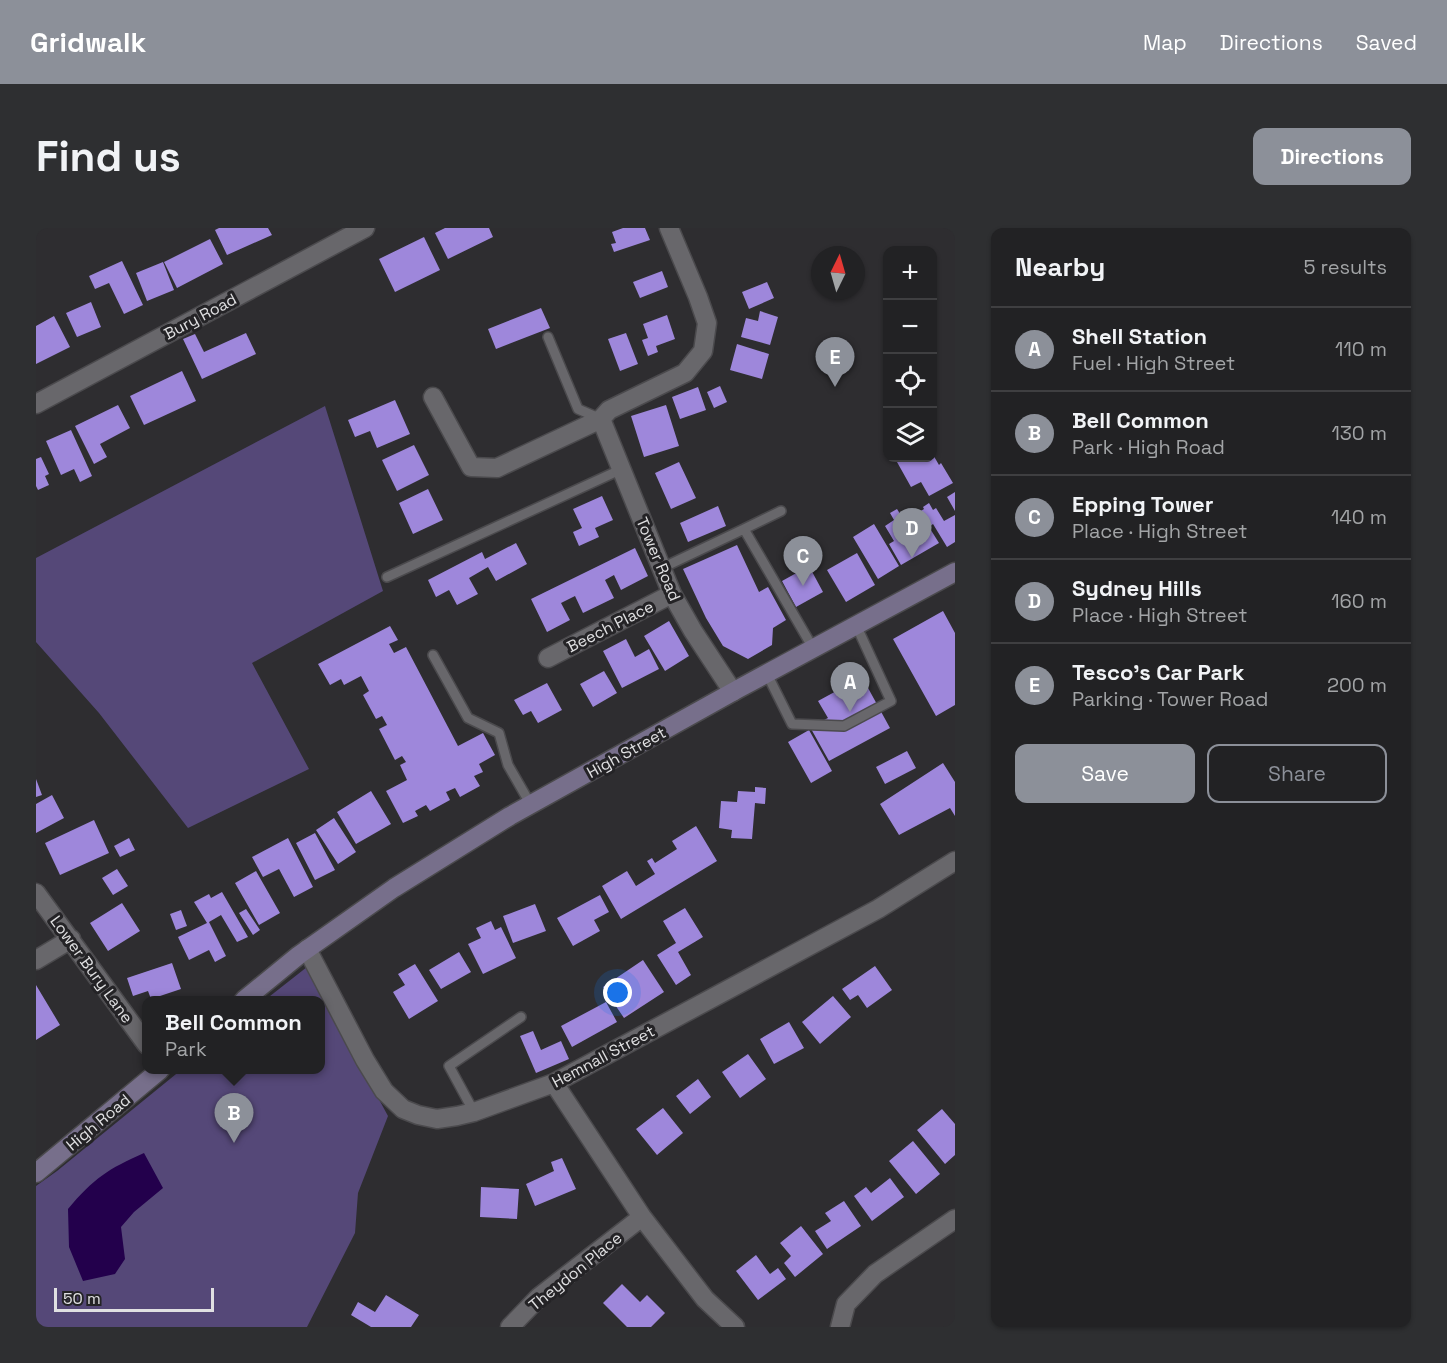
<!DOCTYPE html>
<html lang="en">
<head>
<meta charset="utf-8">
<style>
  :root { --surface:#222224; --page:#2e2f31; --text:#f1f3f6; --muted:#a2a4a6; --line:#3f3f41; --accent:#8c9099 }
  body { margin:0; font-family:"Space Grotesk",sans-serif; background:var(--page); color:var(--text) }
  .controls { position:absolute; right:18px; top:18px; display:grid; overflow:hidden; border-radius:12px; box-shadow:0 2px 4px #0004 }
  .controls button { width:54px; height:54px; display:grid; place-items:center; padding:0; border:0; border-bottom:2px solid var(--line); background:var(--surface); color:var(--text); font:30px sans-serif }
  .compass { position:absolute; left:775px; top:18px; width:54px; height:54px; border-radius:50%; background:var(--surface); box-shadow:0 2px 4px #0004; rotate:5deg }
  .scale { position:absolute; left:18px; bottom:15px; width:160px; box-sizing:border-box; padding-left:6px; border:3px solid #e0e0e2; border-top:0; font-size:16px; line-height:21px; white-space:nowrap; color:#e0e0e2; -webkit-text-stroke:4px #242326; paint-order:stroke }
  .you { position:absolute; left:582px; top:765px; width:21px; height:21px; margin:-15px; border:4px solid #fff; border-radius:50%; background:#1a73e8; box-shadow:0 0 0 9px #1a73e833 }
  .badge { display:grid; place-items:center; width:39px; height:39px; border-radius:50%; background:var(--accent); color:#fff; font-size:20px; font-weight:700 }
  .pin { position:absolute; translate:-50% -50px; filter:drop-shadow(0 2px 3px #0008) }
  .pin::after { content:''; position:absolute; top:32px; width:21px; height:18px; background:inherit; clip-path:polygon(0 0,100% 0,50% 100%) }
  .popup { position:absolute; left:106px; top:768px; width:183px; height:78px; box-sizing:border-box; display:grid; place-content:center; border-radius:12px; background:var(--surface); filter:drop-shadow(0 2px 4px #0005); font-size:20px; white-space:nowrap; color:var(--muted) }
  .popup b { font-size:22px; color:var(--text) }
  .popup::after { content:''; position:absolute; left:50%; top:100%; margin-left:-12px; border:12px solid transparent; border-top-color:var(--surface) }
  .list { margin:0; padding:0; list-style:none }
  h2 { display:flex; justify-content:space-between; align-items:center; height:78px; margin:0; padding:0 24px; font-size:26px }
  h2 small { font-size:20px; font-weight:400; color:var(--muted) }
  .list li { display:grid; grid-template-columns:39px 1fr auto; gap:18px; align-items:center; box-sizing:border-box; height:84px; padding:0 24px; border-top:2px solid var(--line) }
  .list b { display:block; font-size:22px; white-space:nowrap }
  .list p { margin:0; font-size:20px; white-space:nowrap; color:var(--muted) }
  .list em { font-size:20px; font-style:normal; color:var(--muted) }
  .actions { display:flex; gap:12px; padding:18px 24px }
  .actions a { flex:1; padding:14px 0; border:2px solid var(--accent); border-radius:12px; text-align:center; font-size:21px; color:var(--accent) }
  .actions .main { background:var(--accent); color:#fff }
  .icon { flex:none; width:33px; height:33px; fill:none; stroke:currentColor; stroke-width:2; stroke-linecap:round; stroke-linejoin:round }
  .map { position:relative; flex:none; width:919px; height:1099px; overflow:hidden; border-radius:12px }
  header { display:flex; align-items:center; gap:36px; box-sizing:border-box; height:84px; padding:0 30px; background:var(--accent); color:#fff }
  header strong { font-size:28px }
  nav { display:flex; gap:33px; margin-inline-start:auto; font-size:21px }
  .intro { display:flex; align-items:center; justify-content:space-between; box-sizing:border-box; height:144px; padding:0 36px }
  h1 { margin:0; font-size:42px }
  .button { padding:15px 27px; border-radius:12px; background:var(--accent); color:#fff; font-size:21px; font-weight:700 }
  main { display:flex; gap:36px; padding:0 36px }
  aside { flex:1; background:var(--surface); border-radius:12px; box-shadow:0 2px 4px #0004 }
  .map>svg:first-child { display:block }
  .green { fill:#554878 }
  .water { fill:#23004c }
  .building { fill:#9e87db }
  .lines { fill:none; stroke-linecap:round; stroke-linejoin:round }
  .service-casing { stroke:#4b4a4d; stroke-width:12 }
  .minor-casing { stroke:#4b4a4d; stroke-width:21 }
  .secondary-casing { stroke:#4b4a4d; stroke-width:21 }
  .service { stroke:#68676b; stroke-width:9 }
  .minor { stroke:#68676b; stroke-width:18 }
  .secondary { stroke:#776f8b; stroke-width:18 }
  .labels { text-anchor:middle; stroke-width:6; stroke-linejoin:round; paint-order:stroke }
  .street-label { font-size:16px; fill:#e0e0e2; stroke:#242326 }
</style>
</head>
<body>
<header>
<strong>Gridwalk</strong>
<nav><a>Map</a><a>Directions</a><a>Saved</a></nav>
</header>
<div class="intro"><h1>Find us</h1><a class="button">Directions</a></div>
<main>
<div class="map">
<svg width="919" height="1099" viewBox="0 0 919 1099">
  <rect width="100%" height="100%" fill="#2e2d30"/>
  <path class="green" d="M289 178 347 363 216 435 273 541 152 600 63 485 0 414V330Z
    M271 739 352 888 322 965 319 1005 271 1099H0V958L21 943 145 842H285V772H229Z"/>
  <path class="water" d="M108 925 127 960 98 984 85 999 89 1031 79 1046 47 1053 33 1019 32 981C58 950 72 941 108 925Z"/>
  <path class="building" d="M183 0H232L236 7 191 27 179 2Z
    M409 0H453L457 9 412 31 399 5Z
    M587 0H609L614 12 578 24 575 16 580 15 576 4Z
    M388 9 404 42 359 64 343 31Z
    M174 11 187 36 141 60 128 34Z
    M86 33 107 77 88 86 73 55 59 61 53 48Z
    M127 34 138 62 111 73 100 45Z
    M626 43 632 59 604 70 597 54Z
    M731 54 738 70 713 81 706 64Z
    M55 74 65 99 41 109 30 85Z
    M505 80 514 100 460 121 452 101Z
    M724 83 742 89 734 117 705 109 710 90 722 93Z
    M631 87 639 111 620 118 622 124 612 128 606 112 612 110 607 96Z
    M18 88 34 119 0 136V98Z
    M210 105 220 126 166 151 147 111 159 106 168 124Z
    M590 105 602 136 584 143 572 111Z
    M701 116 733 126 726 151 694 142Z
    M146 143 160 173 108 197 94 168Z
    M684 158 691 174 678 180 671 164Z
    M662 159 670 182 644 191 636 169Z
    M359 172 374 206 341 220 334 203 319 209 312 192Z
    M82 177 94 200 64 216 71 229 58 236 39 198Z
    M630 177 643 218 608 229 595 188Z
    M35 202 56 248 44 254 38 241 25 247 10 213Z
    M378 217 393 247 361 263 346 232Z
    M896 225 903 237 905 235 917 255 893 268 885 254 875 259 861 234 870 230H884L886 233 896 230Z
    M5 229 13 246 9 248 13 257 2 262 0 258V231Z
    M643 234 660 270 635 281 619 245Z
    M392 261 407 292 377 306 363 275Z
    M919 264V283L911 269Z
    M566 268 577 292 559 300 563 309 543 318 537 304 546 300 537 281Z
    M893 275 897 282 900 280 908 293 919 287V314L911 319 897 296 893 299 903 315 865 337 853 316 858 313 849 298 858 292 854 285 861 281 876 305 882 302 875 289 888 281 887 279Z
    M682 278 690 298 652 314 644 295Z
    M838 296 863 338 842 351 817 309Z
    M480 315 491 336 460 353 452 339 433 350 442 366 421 377 413 362 400 369 392 352 446 324 449 331Z
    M701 317 723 364 732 359 750 392 737 400 736 417 712 431 687 418 670 390 647 341Z
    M599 320 612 348 585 362 578 347 569 352 578 370 547 385 539 368 525 375 534 392 511 404 495 371Z
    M821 325 839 357 810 374 791 342Z
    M773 338 787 364 760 379 746 353Z
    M907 383 919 405V477L900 488 857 411Z
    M633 393 653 428 629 443 608 408Z
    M354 398 362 412 353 416 358 425 370 419 422 518 447 505 459 527 443 536 447 544 438 548 444 558 424 569 419 560 410 564 414 572 394 583 390 577 379 583 382 588 367 595 350 563 371 552 364 537 370 534 366 528 359 532 343 501 351 497 346 488 340 491 327 467 333 463 325 448 308 457 305 451 294 457 282 436Z
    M590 411 599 429 613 421 623 441 586 460 567 423Z
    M568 443 581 465 557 479 544 456Z
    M826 449 854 500 793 533 774 499 792 490 782 473Z
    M511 455 526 482 502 495 495 483 487 487 478 472Z
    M773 502 796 543 775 555 752 514Z
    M871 523 880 540 849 556 840 539Z
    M907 535 919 554V588L914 580 863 607 844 576Z
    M0 551 6 567 0 569Z
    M719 559 730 560 729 576 719 575 716 611 695 610 696 602 683 600 685 573 701 574 702 563 719 564Z
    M335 563 355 596 320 616 301 584Z
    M16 567 28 590 0 605V576Z
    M298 590 320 624 302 636 280 602Z
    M58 592 73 625 24 647 9 615Z
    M660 598 681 633 585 691 566 658 591 643 600 658 619 646 611 633 616 630 619 635 641 621 636 613Z
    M279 605 299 642 279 652 260 615Z
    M93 610 99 622 84 629 78 618Z
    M252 610 277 659 258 669 243 641 227 649 216 629Z
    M81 641 92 658 77 667 66 650Z
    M220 643 244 685 223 697 199 655Z
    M186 664 212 709 201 714 185 687 173 694 190 728 179 734 173 722 153 732 142 709 171 695 158 674 173 666 175 670Z
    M564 667 573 684 558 692 564 703 537 718 521 690Z
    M86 675 104 703 72 723 54 695Z
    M499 676 510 703 477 715 467 688Z
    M649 680 667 709 642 724 655 747 640 757 621 727 640 715 627 693Z
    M210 681 224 702 217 707 203 685Z
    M145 682 151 698 140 702 134 686Z
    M455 693 459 702 465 699 480 730 447 746 432 716 445 710 440 700Z
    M423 724 435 744 405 761 393 742Z
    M607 732 628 764 588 790 567 759Z
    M136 735 145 761 115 771 112 763 97 768 91 750Z
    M379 736 402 773 373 791 357 764 369 757 362 746Z
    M839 738 856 762 831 780 822 767 814 772 806 761Z
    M0 757 24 797 0 812Z
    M797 768 815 789 784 816 766 794Z
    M570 774 581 794 536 819 525 798Z
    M753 794 768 820 738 836 724 811Z
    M497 803 505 822 525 813 533 831 500 845 484 808Z
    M712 826 730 851 704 870 686 844Z
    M662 851 675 869 654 886 640 868Z
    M627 880 647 905 621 927 600 901Z
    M906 881 919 896V927L909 936 881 902Z
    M877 913 904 946 880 966 853 933Z
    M526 930 540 961 499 978 490 956 518 943 515 934Z
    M854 950 868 969 836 993 818 968 830 959 835 965Z
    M445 959 483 961 481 991 444 989Z
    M808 973 825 998 791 1021 779 1003 795 993 789 985Z
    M765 998 787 1026 759 1049 748 1035 755 1028 744 1015Z
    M720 1027 734 1046 742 1040 750 1051 722 1072 700 1043Z
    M586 1056 604 1074 611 1067 629 1085 615 1099H591L567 1075Z
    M350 1067 383 1087 375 1099H335L315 1087 322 1074 339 1084Z"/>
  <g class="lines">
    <defs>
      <path id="service" d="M512 109 542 181 565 191
        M708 301 745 283
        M626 340 708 301 777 420
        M351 349 586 241
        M397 427 432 490 463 505 472 537 495 577
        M731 446 756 496 808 498 855 473 820 397
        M438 884 413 838 485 789"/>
      <path id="minor" d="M633 0 662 69 671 95 667 123 649 145 573 182 565 191 636 366 657 403 697 464
        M397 169 435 239 461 240 565 191
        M0 176 329 0
        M512 430 636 366
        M0 665 111 817
        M271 721 329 832 348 863 367 881 382 887 401 891 421 888 438 884 518 855 842 681 919 633
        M0 732 35 711
        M518 855 606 989 669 1071 699 1099
        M474 1099 503 1069 606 989
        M804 1099 810 1076 839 1046 919 991"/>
      <path id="secondary" d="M208 772 263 727 358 660 474 588 702 461 919 344
        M0 945 124 842"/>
    </defs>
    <use href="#service" class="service-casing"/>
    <use href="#minor" class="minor-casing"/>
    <use href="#secondary" class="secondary-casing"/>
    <use href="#service" class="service"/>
    <use href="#minor" class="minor"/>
    <use href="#secondary" class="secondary"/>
  </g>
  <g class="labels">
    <g class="street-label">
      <text transform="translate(164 88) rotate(-28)" y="6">Bury Road</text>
      <text transform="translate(623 331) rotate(67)" y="6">Tower Road</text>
      <text transform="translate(574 398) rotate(-27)" y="6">Beech Place</text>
      <text transform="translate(590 524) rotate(-29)" y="6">High Street</text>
      <text transform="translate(56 741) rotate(54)" y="6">Lower Bury Lane</text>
      <text transform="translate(567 828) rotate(-28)" y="6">Hemnall Street</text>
      <text transform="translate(62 894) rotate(-40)" y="6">High Road</text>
      <text transform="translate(539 1043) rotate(-39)" y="6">Theydon Place</text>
    </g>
  </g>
</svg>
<div class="controls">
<button>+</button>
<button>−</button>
<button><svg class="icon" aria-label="locate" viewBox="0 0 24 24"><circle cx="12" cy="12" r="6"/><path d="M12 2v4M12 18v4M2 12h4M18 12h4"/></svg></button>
<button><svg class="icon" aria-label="layers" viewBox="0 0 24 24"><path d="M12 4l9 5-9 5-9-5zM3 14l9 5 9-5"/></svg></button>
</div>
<svg class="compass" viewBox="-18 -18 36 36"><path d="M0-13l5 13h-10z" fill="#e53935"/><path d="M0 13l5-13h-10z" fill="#a2a4a6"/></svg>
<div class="scale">50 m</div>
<div class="you"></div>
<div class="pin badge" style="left:814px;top:484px">A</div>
<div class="pin badge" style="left:198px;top:915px">B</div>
<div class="popup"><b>Bell Common</b>Park</div>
<div class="pin badge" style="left:767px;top:358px">C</div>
<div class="pin badge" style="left:876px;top:330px">D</div>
<div class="pin badge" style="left:799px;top:159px">E</div>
</div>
<aside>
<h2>Nearby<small>5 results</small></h2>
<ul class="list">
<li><span class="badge">A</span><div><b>Shell Station</b><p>Fuel · High Street</p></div><em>110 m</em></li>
<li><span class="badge">B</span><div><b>Bell Common</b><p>Park · High Road</p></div><em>130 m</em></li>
<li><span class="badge">C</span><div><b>Epping Tower</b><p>Place · High Street</p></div><em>140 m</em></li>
<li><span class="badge">D</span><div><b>Sydney Hills</b><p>Place · High Street</p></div><em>160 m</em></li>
<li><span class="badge">E</span><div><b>Tesco's Car Park</b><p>Parking · Tower Road</p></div><em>200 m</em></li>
</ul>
<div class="actions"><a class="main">Save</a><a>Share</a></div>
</aside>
</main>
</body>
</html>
